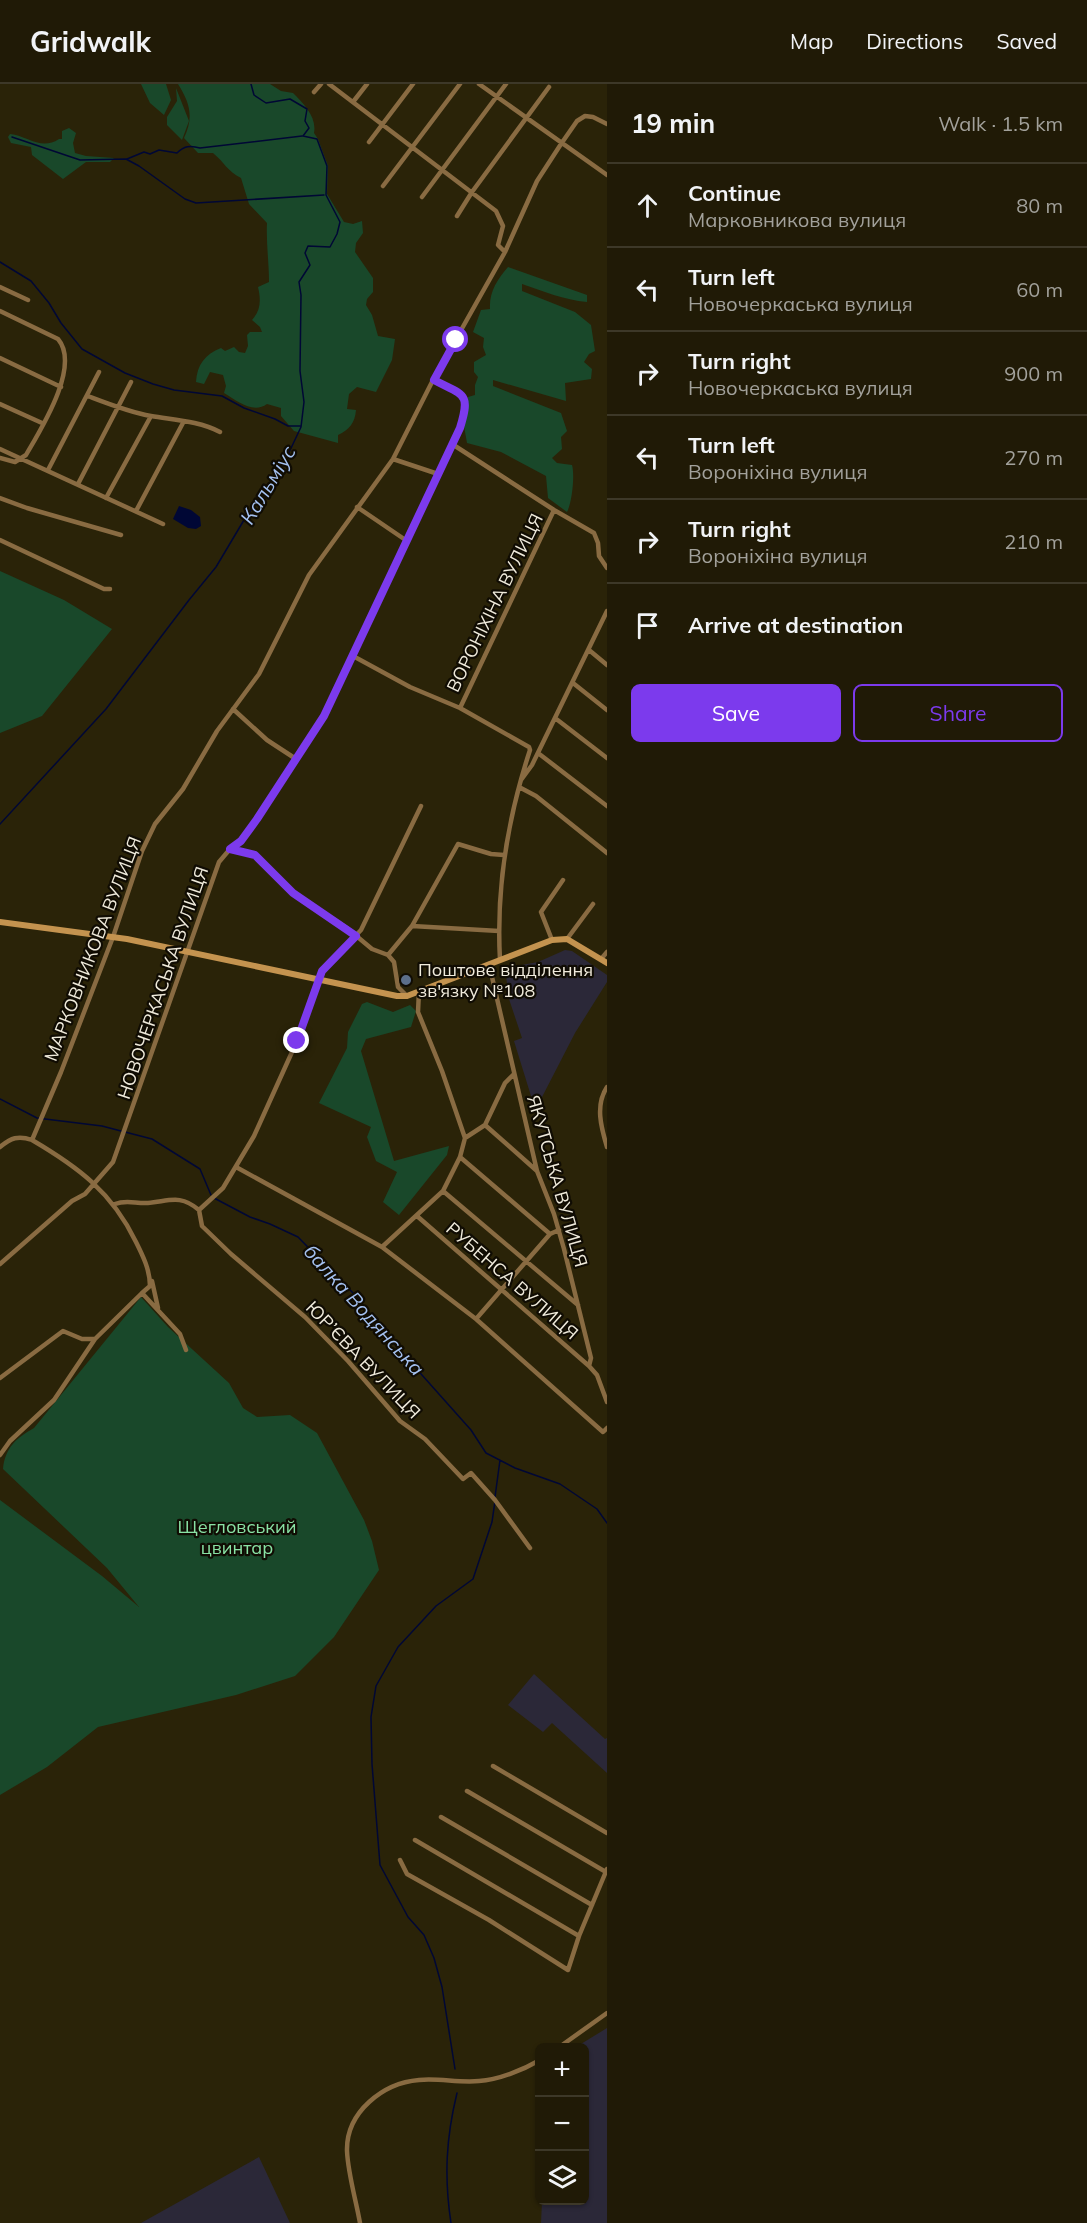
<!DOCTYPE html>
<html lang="en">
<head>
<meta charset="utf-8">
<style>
  :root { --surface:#201a06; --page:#282310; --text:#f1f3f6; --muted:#a2a19b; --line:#3d3828; --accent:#7c3aed }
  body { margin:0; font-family:Mulish,sans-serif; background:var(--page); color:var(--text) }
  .controls { position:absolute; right:18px; bottom:18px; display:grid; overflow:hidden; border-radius:9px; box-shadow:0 2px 4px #0004 }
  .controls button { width:54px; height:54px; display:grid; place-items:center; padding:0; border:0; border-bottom:2px solid var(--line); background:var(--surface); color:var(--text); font:30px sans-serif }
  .stop { position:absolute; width:18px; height:18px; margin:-14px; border:4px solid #7c3aed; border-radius:50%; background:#fff }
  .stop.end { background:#7c3aed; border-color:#fff; box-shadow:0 2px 6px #0008 }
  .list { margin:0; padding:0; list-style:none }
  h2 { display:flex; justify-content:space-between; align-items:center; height:78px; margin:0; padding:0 24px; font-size:26px }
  h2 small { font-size:20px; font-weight:400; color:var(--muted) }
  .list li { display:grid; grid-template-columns:39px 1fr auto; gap:18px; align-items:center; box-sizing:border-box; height:84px; padding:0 24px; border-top:2px solid var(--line) }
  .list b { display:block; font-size:22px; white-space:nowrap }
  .list p { margin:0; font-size:20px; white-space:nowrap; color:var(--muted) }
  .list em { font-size:20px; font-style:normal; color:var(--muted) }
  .actions { display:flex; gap:12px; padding:18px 24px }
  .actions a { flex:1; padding:14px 0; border:2px solid var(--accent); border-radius:9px; text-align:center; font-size:21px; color:var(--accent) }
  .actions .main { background:var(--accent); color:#fff }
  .icon { flex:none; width:33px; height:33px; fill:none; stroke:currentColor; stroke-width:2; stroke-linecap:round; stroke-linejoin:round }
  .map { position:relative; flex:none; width:607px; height:2139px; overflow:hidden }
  header { display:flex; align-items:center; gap:36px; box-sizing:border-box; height:84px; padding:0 30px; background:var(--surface); border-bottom:2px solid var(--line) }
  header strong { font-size:28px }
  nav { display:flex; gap:33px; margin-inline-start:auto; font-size:21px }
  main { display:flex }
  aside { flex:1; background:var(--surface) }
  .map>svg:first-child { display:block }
  .industrial { fill:#2b2838 }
  .green { fill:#19482a }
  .water { fill:#000735 }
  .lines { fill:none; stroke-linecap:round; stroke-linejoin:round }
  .stream { stroke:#000735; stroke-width:1.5 }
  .street { stroke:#896b42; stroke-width:4.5 }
  .secondary { stroke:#c4934f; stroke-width:6 }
  .route { stroke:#7c3aed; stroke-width:8 }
  .service-dot { fill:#5c6f8a; stroke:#100c03; stroke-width:2 }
  .labels { text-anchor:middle; stroke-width:4.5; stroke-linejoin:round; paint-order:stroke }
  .street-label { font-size:18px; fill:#f0ebdc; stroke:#100c03 }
  .poi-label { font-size:18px; fill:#f0ebdc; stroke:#100c03; text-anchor:start }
  .park-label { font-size:18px; fill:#89e2a4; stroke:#100c03 }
  .water-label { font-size:20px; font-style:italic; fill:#a4c1f0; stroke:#100c03 }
</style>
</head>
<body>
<header>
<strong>Gridwalk</strong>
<nav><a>Map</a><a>Directions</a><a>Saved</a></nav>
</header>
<main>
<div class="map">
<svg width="607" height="2139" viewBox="0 0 607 2139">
  <rect width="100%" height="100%" fill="#2a2308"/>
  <path class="industrial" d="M565 866 572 867 607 891V898L575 949 541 1015 531 1012 514 957 522 954 509 915 505 884 538 878Z
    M534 1590 605 1655 607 1654V1689L552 1639 543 1648 508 1621Z
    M607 1944V2139H541L542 2117 584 2116V1964L576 1963Z
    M259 2073 290 2139H141Z"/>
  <path class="green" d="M141 0H166L171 16 164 31 150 19Z
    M178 0H270L281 7 293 9C304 20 317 33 314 49L318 55 328 82 327 110 344 138 353 140 362 137 363 149 356 159 355 168 373 194V208L367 215 366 221 372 231 378 252 395 255 392 276 376 308 357 303 349 310 347 325 356 326C355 339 349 346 338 351V359L294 347 281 332V324L267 320C253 330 237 317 224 309L226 302 223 291 210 288 204 300 196 298C197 281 205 270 221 264L225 267 234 263 239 268 245 269 248 262 247 251 250 248H262L260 243 252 236C261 226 261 216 258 203L269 198C269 178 266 159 267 139L249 120 241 94C228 88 224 78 213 69H198L184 54C194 33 190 19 178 0Z
    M176 4 189 37 182 56 167 41V33L177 17Z
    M69 44 76 49 73 59 75 69 86 72 114 74 110 78H86L63 95 32 71 31 63 11 59 8 53 10 50C28 52 41 67 59 55H62V47Z
    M508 183 587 211V218C564 216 543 207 522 200V207L575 228 591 241 595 267 589 270 584 278 592 285 591 295 565 299 566 317 493 296V302L561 329 567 347 561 353 562 365 552 374 557 379 572 381C575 391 572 419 567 428L548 414 546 392 501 368 467 359 464 342 468 313 475 311V301L478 293 474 288V278L486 271 483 263 484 254 473 248 481 226 490 225C489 208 497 196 508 183Z
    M0 487 64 516 112 545 42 632 0 649Z
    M367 918 393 928 410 921 416 927 411 943 366 955 361 967 394 1077 449 1062 447 1071 399 1131 383 1118 397 1088 376 1077 367 1053 371 1043 319 1019 347 964 348 948 362 920Z
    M141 1213 168 1243 229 1299 243 1324 257 1333 290 1331 317 1349 364 1436 372 1457 379 1486 334 1553 295 1592 236 1611 98 1643 47 1683 0 1711V1416L102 1492 139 1523 107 1484 3 1385C5 1364 16 1354 34 1344Z"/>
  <path class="water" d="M179 422 191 426 200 433 201 442 196 445 188 444 173 435Z"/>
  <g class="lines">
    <path class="stream" d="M12 53 80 76 126 75 139 82 185 115 196 119 324 111
      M127 75 144 68 150 70 159 66 177 69C184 62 190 61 200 64L302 52
      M0 178 31 197 49 219 61 239 82 265 125 289 153 300 174 306 222 312 244 324 275 335 288 342H300
      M0 740 106 625 189 516 216 483 244 436 284 379 301 343 304 318 300 287 301 211 299 198 310 181 305 169 308 162 330 163 337 150 340 138 326 111 327 82 317 55 303 52 309 44 305 37 307 25 290 15 266 19 254 11 251 0
      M0 1015 37 1034 102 1042 121 1047
      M125 1048 152 1055 200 1085 211 1111
      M214 1114 250 1133 270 1140 298 1153 354 1210 389 1254 471 1346 486 1369 515 1384 560 1400 597 1425 607 1439
      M495 1413 500 1376
      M455 1985 442 1903 434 1874 424 1851 408 1833 380 1781 372 1680 371 1633 376 1602 398 1563 436 1522 473 1495 492 1438 495 1417
      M451 2139C444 2093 446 2054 457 2009"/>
    <path class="street" d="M329 0 496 127 503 142 498 161 505 168
      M479 0 607 91
      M314 8 321 0
      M353 18 367 0
      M369 58 413 0
      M383 102 460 0
      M422 113 506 0
      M457 132 472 108 549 3
      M0 203 28 216
      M0 227 58 255C81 282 41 345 26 371L15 378 0 374
      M0 274 61 303
      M88 312C109 320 129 328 151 332 174 336 199 337 220 348
      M0 320 42 339
      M452 360 554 426 594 449 598 459 599 472 607 484
      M0 365 163 440
      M393 375 438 390
      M48 386 99 288
      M78 400 131 298
      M0 414 27 424 121 451
      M106 414 151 332
      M357 423 407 457
      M136 427 184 337
      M0 456 104 505H110
      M589 566 607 581
      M353 572 410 603 460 624 529 663 530 666C508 733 496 805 500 876
      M573 599 607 626
      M460 624 554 426
      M233 625 267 656 296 675
      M555 634 607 674
      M538 669 607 722
      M521 696 532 681 607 527
      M519 703 536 712 607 769
      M231 765 255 771 293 809 348 845 372 865 388 871 394 878 398 903 407 912
      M412 842 499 847
      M567 855 593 820
      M552 856 541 828 563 796
      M388 871 412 842 458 760 491 770 504 771
      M601 875 607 868
      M489 880 537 1087 554 1130 564 1165 591 1274 589 1282 597 1291 607 1318
      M607 1003C595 1021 601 1043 607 1063
      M485 1041 537 1087
      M465 1054 485 1041 505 999 513 991
      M32 1056C78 1083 112 1108 136 1158 143 1172 150 1186 150 1202L142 1209 180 1250 186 1266
      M0 1063C11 1054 18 1051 32 1056L61 988 113 853 142 767 155 740 183 705 217 647 259 590 309 491 393 375 433 296 505 168 537 97 561 60 577 37 585 32 593 33 607 40
      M460 1073 550 1150
      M236 1083 382 1163 476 1235 603 1348 607 1344
      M443 1107 578 1221
      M115 1120C127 1115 136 1120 148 1119 170 1117 180 1110 199 1126L223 1104 254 1052 297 957 322 887 361 846 421 722
      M199 1126 202 1142 231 1170 305 1233 348 1277 400 1337 425 1355 463 1395 471 1389 495 1416 530 1464
      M417 1132 589 1282
      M382 1163 443 1107 460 1073 465 1054 442 987 418 928 419 907
      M0 1180 72 1117 85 1110 113 1078 219 778 230 765 241 757 257 735 324 632 460 344C471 308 463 312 433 296
      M152 1197 158 1224
      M476 1235 550 1150 559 1146
      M0 1294 63 1247 82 1255H95
      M0 1371 10 1357 54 1316 95 1255 142 1209
      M493 1682 607 1749
      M467 1707 606 1788
      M441 1733 592 1821
      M415 1756 579 1852
      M400 1776 407 1790 489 1836 568 1886 579 1852 607 1785
      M558 1964 607 1929
      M360 2139C356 2116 348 2090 347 2067 346 2028 383 1999 419 1996 439 1994 459 1999 479 1997 498 1996 523 1986 540 1976"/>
    <path class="secondary" d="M0 838 127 855 397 912H407L552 856 567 855 607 879"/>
  </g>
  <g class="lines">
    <path class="route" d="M297 957 322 887 356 852 293 809 255 771 230 765 241 757 257 735 324 632 460 344C471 308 464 312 434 296L456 256"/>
  </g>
  <circle class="service-dot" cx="406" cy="896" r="6"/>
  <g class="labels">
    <g class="street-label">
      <text transform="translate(495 519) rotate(-64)" y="6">ВОРОНІХІНА ВУЛИЦЯ</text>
      <text transform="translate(93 865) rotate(-69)" y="6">МАРКОВНИКОВА ВУЛИЦЯ</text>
      <text transform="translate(163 899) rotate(-71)" y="6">НОВОЧЕРКАСЬКА ВУЛИЦЯ</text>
      <text transform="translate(557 1097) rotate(74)" y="6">ЯКУТСЬКА ВУЛИЦЯ</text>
      <text transform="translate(512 1197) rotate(41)" y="6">РУБЕНСА ВУЛИЦЯ</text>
      <text transform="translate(363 1276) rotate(46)" y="6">ЮР’ЄВА ВУЛИЦЯ</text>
    </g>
    <g class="poi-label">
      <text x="418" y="892">Поштове відділення<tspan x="418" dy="21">зв'язку №108</tspan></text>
    </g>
    <g class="park-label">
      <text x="237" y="1449">Щегловський<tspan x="237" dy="21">цвинтар</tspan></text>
    </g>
    <g class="water-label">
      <text transform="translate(268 401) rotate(-59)" y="7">Кальміус</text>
      <text transform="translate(364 1226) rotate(48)" y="7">балка Водянська</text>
    </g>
  </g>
</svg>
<div class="controls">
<button>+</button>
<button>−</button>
<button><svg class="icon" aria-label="layers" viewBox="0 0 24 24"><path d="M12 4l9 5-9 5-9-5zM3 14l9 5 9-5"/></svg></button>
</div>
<div class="stop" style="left:456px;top:256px"></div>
<div class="stop end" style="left:297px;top:957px"></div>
</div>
<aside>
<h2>19 min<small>Walk · 1.5 km</small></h2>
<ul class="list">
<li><svg class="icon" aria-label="ahead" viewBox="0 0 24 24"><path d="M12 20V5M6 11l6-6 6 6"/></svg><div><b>Continue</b><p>Марковникова вулиця</p></div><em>80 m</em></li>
<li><svg class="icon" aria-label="left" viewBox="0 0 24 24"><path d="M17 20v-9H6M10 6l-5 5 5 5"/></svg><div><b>Turn left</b><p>Новочеркаська вулиця</p></div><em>60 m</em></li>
<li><svg class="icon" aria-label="right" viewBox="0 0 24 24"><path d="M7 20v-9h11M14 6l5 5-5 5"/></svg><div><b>Turn right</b><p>Новочеркаська вулиця</p></div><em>900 m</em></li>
<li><svg class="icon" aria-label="left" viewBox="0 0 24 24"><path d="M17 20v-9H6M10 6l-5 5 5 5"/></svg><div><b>Turn left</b><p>Вороніхіна вулиця</p></div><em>270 m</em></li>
<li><svg class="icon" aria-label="right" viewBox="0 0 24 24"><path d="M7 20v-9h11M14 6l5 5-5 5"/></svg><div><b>Turn right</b><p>Вороніхіна вулиця</p></div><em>210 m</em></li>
<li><svg class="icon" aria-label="arrive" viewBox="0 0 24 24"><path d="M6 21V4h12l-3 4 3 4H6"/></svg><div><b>Arrive at destination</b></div></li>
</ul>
<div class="actions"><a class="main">Save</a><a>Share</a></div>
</aside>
</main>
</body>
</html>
